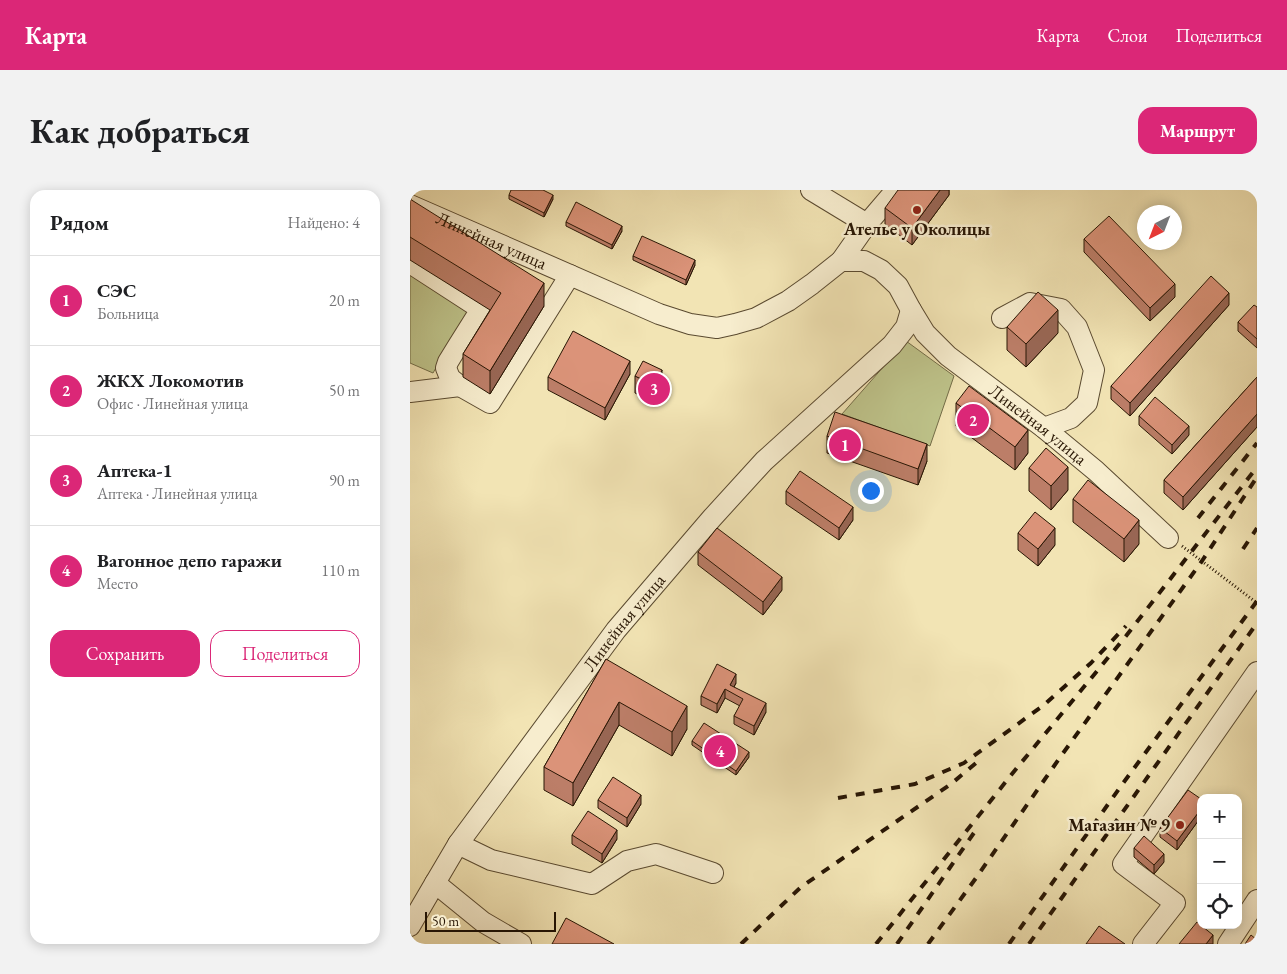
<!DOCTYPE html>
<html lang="ru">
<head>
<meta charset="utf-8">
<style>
  :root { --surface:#fff; --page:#f2f2f2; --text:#202124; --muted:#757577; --line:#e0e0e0; --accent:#db2777 }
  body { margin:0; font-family:"EB Garamond",serif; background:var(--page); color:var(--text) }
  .controls { position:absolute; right:15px; bottom:15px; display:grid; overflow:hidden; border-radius:10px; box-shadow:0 2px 12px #0003 }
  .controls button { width:45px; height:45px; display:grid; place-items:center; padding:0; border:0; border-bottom:1px solid var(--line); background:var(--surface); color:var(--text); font:25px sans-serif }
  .compass { position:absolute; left:727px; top:15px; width:45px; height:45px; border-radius:50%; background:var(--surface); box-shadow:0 2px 12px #0003; rotate:222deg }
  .scale { position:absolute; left:15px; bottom:12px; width:131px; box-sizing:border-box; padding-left:5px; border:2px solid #281604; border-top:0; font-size:14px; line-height:18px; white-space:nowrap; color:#281604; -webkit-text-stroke:4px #f7edce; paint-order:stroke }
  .you { position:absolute; left:460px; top:300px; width:18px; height:18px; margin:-12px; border:4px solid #fff; border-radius:50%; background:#1a73e8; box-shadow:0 0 0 8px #1a73e833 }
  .badge { display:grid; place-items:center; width:32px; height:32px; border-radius:50%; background:var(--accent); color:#fff; font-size:16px; font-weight:700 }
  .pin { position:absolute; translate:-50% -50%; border:2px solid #fff; box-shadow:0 1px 5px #0006 }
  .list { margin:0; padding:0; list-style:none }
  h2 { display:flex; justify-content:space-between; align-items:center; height:65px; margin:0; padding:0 20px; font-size:21px }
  h2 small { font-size:16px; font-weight:400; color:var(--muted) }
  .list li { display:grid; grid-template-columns:32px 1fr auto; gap:15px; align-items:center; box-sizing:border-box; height:90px; padding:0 20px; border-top:1px solid var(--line) }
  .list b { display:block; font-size:19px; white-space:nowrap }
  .list p { margin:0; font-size:16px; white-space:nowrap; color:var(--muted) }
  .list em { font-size:16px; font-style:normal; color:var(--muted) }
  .actions { display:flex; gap:10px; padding:15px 20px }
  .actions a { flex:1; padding:11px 0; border:1px solid var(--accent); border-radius:15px; text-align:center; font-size:18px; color:var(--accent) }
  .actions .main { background:var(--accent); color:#fff }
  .icon { flex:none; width:28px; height:28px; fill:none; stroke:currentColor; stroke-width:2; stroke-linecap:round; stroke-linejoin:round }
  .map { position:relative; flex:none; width:847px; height:754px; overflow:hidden; border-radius:15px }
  header { display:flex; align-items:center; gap:30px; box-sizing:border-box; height:70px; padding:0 25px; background:var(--accent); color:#fff }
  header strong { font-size:24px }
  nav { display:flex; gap:28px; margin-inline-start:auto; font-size:18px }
  .intro { display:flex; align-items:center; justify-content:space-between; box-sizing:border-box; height:120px; padding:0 30px }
  h1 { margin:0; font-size:35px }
  .button { padding:12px 22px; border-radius:15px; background:var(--accent); color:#fff; font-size:18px; font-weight:700 }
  main { display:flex; gap:30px; padding:0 30px }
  aside { flex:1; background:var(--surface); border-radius:15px; box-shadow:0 2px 12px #0003 }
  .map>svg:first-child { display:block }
  .green { fill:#bec38a; stroke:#736c47 }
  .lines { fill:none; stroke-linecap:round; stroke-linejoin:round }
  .minor-casing { stroke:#5a4a30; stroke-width:22 }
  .path { stroke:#281604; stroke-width:3; stroke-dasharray:1 2.5; stroke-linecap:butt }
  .minor { stroke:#f7edce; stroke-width:20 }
  .rail { stroke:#281604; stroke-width:4; stroke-dasharray:9 9; stroke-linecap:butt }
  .wall { fill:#bc7e68; stroke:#281604 }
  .shaded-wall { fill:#996755; stroke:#281604 }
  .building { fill:#db9379; stroke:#281604 }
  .poi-dot { fill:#8f2418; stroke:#f7edce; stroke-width:2 }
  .labels { text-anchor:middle; stroke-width:5; stroke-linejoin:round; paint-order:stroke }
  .poi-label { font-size:18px; font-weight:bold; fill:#281604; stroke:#f7edce }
  .street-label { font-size:18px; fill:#281604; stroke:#f7edce }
</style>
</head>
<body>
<header>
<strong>Карта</strong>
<nav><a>Карта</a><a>Слои</a><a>Поделиться</a></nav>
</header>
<div class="intro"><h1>Как добраться</h1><a class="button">Маршрут</a></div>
<main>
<aside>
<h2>Рядом<small>Найдено: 4</small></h2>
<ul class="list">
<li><span class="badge">1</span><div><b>СЭС</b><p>Больница</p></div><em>20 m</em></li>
<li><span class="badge">2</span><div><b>ЖКХ Локомотив</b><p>Офис · Линейная улица</p></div><em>50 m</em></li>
<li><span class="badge">3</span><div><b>Аптека-1</b><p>Аптека · Линейная улица</p></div><em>90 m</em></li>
<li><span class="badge">4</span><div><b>Вагонное депо гаражи</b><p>Место</p></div><em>110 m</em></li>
</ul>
<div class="actions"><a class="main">Сохранить</a><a>Поделиться</a></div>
</aside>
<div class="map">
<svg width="847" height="754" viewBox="0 0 847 754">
  <rect width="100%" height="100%" fill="#f2e4b4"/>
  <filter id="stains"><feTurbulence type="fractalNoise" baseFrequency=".004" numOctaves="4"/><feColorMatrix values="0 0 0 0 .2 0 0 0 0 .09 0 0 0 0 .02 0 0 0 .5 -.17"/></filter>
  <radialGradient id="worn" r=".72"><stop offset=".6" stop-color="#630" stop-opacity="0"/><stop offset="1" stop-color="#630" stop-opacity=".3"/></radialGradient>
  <path class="green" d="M0 81 59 120 23 183 0 173Z
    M496 151 544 186 520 256 432 224Z"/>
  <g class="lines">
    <defs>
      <g id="minor">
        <path d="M401 0 457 34"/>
        <path id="s1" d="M0 15 249 124 280 134 307 138 325 134 346 128 378 111 402 94 431 71H454L471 80 488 96 501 120 515 143 538 166 634 238 686 281 758 348"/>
        <path d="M431 71 457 34 486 0"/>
        <path d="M0 73 71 119 49 154 38 172 36 178 40 188 50 196 80 213 160 85"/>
        <path d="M592 128 620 113 651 119 667 137 684 180 677 213 661 228 634 238"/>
        <path d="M0 202 50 196"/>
        <path d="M48 654 81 670 182 694 217 671 246 664 303 683"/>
        <path d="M0 736 25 693"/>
        <path id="s2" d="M111 754 73 732 25 693 48 654 206 440 302 328 354 271 482 155 496 137 501 120"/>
        <path d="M733 754 765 713 713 674 847 482"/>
        <path d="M818 754 847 710"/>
      </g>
    </defs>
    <use href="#minor" class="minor-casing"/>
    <path class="path" d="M772 356 847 413"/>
    <use href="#minor" class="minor"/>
    <path class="rail" d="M788 328 847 253
      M833 359 847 338
      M428 608 505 594 554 573 634 515 681 473 716 436
      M331 754 391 697 541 594 572 568
      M466 754 606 579 716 446 847 277
      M487 754 568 637
      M518 754 566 688 651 566 792 371 845 290
      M599 754 711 596 847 411
      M619 754 847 433"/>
  </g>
  <path class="wall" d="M539 0V5L502 55 475 34V18Z
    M99 5 143 9 134 27 99 9Z
    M0 9 134 116 80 204 53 187V164L80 120 0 70Z
    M156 32 212 41 202 59 156 36Z
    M674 49 765 107 740 131 674 62Z
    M223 66 285 75 276 95 223 70Z
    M819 115 720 226 701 209V196Z
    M847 117V158L828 141V132Z
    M597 137 648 143 616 177 597 160Z
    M220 184 195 230 138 200V187Z
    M225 186 252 197 245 212 225 203Z
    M847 187V237L773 320 754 303V290Z
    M546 213 618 263 605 280 546 236Z
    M729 226 779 245 762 264 729 235Z
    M417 246 517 271 508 295 417 263Z
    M619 278 658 300 641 320 619 301Z
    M376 301 443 330 429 350 376 314Z
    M663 309 729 354 714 372 663 332Z
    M608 343 645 355 628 376 608 360Z
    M288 362 372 400 353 425 288 375Z
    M196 469 277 539 262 566 209 535 163 616 134 600V577Z
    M326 493 324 497 356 522 344 545 324 534V526L330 516 315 508 307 523 291 515V506Z
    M282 551 339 567 326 585 282 555Z
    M791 609V627L767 660 750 647V638Z
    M188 610 231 614 217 637 188 618Z
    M162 645 207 649 192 673 162 654Z
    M724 658 754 672 744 684 724 667Z"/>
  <path class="shaded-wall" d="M530 0H539V5L502 55V38Z
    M143 5V9L134 27V23Z
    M212 36V41L202 59V55Z
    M285 70V75L276 95V90Z
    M134 93V116L80 204V181Z
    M765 94V107L740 131V118Z
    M819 103V115L720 226V213Z
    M648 120V143L616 177V154Z
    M220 171V184L195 230V218Z
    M252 180V197L245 212V196Z
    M847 224V237L773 320V307Z
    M779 236V245L762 264V255Z
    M618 240V263L605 280V257Z
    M517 254V271L508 295V279Z
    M658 277V300L641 320V296Z
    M443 317V330L429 350V338Z
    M729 330V354L714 372V349Z
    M645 338V355L628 376V359Z
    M372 387V400L353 425V412Z
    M326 484V493L321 502 320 495Z
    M315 499V508L307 523V514Z
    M209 512V535L163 616V593Z
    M356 513V522L344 545V536Z
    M277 516V539L262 566V542Z
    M339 562V567L326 585V581Z
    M231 605V614L217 637V628Z
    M791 619V627L767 660V651Z
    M207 640V649L192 673V664Z
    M754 664V672L744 684V675Z
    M803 745V754H796Z"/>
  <path class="building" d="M101 0H133L143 5 134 23 99 5Z
    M488 0H530L502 38 475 18Z
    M0 9 134 93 80 181 53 164 91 103 0 47Z
    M166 12 212 36 202 55 156 32Z
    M699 26 765 94 740 118 674 49Z
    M232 46 285 70 276 90 223 66Z
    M801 86 819 103 720 213 701 196Z
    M628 102 648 120 616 154 597 137Z
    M844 115 847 117V149L828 132Z
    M163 141 220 171 195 218 138 187Z
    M233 171 252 180 245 196 225 186Z
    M847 187V224L773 307 754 290Z
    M559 196 618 240 605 257 546 213Z
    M745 207 779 236 762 255 729 226Z
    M425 222 517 254 508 279 417 246Z
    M636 258 658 277 641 296 619 278Z
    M390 281 443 317 429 338 376 301Z
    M678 290 729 330 714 349 663 309Z
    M625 322 645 338 628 359 608 343Z
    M307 338 372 387 353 412 288 362Z
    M196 469 277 516 262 542 209 512 163 593 134 577Z
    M307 474 326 484 320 495 356 513 344 536 324 526 333 509 315 499 307 514 291 506Z
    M294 533 339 562 326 581 282 551Z
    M203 587 231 605 217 628 188 610Z
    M778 600 791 609V619L767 651 750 638Z
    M178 621 207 640 192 664 162 645Z
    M734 646 754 664 744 675 724 658Z
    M156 728 204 754H142Z
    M787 732 803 745 796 754H769Z
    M689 736 715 754H676Z
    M841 745 847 750V754H835Z"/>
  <g class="poi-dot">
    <circle cx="507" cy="20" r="5"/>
    <circle cx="770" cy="635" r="5"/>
  </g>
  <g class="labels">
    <g class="poi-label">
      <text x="507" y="45">Ателье у Околицы</text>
      <text x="760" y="641" text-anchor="end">Магазин № 9</text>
    </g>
    <g class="street-label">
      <text dy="6" stroke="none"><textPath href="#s1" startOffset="89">Линейная улица</textPath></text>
      <text dy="6" stroke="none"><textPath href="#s1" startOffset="740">Линейная улица</textPath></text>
      <text dy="6" stroke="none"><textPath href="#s2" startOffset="428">Линейная улица</textPath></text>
    </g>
  </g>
  <rect width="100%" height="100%" filter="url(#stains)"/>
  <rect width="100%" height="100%" fill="url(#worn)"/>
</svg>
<div class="controls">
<button>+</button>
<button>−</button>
<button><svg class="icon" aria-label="locate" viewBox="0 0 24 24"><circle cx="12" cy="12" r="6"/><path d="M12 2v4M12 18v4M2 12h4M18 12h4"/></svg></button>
</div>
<svg class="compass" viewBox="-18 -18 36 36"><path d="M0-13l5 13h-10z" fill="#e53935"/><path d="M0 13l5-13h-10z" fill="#757577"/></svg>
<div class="scale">50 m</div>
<div class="you"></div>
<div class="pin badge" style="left:435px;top:255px">1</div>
<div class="pin badge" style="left:563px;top:230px">2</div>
<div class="pin badge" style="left:244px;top:199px">3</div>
<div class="pin badge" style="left:310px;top:561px">4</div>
</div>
</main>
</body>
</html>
